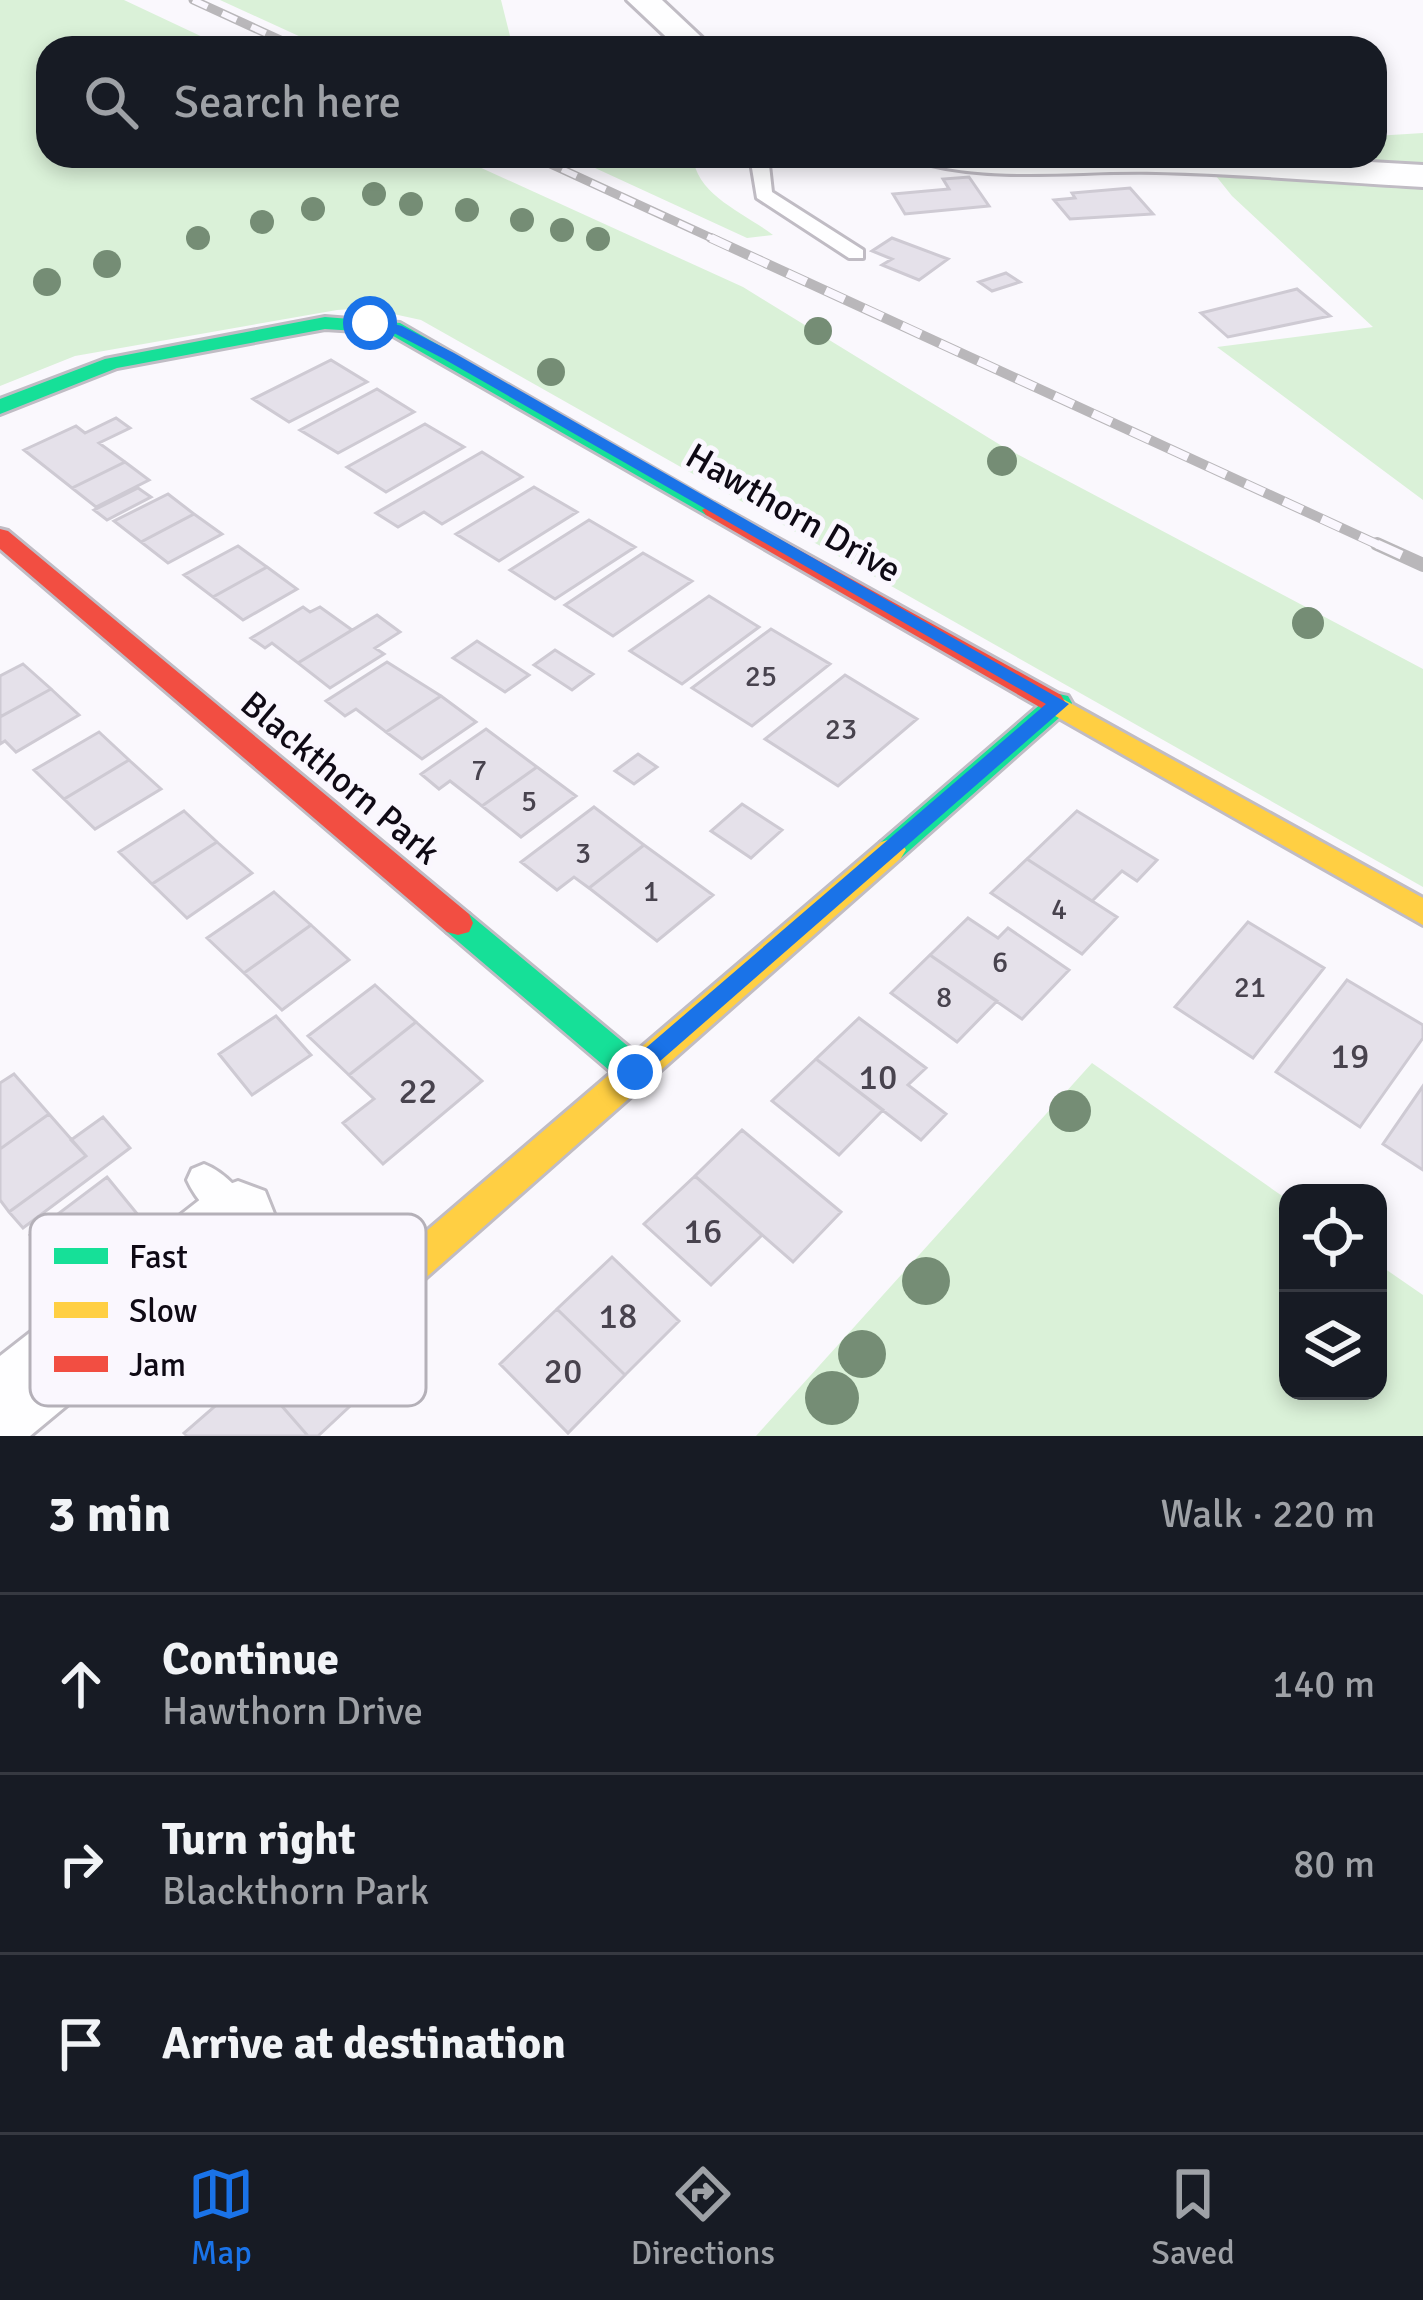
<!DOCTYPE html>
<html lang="en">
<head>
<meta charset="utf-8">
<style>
  :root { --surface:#171b24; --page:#20242c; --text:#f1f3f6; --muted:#9ea1a6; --line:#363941; --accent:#1a73e8 }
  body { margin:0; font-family:Signika,sans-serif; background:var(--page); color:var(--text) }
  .controls { position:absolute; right:36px; bottom:36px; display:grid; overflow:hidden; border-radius:24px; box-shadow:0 6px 18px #0003 }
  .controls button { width:108px; height:108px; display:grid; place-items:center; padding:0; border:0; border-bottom:3px solid var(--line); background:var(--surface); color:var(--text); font:60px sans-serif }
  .stop { position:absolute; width:36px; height:36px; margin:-27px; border:9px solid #1a73e8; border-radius:50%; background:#fff }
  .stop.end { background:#1a73e8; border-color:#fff; box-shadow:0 3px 12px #0008 }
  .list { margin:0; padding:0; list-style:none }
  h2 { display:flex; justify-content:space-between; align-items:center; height:156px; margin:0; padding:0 48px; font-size:51px }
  h2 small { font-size:39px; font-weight:400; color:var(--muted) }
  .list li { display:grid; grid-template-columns:78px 1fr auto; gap:36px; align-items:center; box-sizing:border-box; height:180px; padding:0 48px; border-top:3px solid var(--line) }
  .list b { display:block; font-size:45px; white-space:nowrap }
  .list p { margin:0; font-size:39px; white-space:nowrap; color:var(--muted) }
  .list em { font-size:39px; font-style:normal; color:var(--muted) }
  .icon { flex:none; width:66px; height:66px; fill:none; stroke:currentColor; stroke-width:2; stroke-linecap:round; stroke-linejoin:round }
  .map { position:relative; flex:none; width:1423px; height:1436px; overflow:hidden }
  .search { position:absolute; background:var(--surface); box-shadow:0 6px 18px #0003; left:36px; right:36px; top:36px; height:132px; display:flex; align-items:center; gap:30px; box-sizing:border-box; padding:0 42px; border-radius:36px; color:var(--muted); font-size:45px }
  .sheet { height:696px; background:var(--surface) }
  nav { display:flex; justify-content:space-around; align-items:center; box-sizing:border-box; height:168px; border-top:3px solid var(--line); background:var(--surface); font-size:33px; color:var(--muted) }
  nav a { display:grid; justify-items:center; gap:6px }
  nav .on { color:var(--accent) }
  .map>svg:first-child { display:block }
  .green { fill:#daf1d8 }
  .building { fill:#e5e1ea; stroke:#cecad3; stroke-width:3 }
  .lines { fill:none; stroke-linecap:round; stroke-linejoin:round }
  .lane-casing { stroke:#c0bcc4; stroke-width:6 }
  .street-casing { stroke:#c0bcc4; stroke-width:6 }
  .fast-casing { stroke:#c0bcc4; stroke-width:6 }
  .slow-casing { stroke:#c0bcc4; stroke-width:6 }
  .jam-casing { stroke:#c0bcc4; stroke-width:6 }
  .lane { fill:#fefeff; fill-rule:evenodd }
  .street { fill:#fefeff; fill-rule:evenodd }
  .fast { fill:#16e098; fill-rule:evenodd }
  .slow { fill:#ffcf43; fill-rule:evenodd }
  .jam { fill:#f24e42; fill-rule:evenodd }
  .rail-far2-casing { stroke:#b9b7ba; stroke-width:9 }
  .rail-far1-casing { stroke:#b9b7ba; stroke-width:10 }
  .rail-casing { stroke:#b9b7ba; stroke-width:14 }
  .rail-far2 { stroke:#faf7fe; stroke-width:6; stroke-dasharray:16; stroke-linecap:butt }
  .rail-far1 { stroke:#faf7fe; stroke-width:8; stroke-dasharray:21; stroke-linecap:butt }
  .rail { stroke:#faf7fe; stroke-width:9; stroke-dasharray:27; stroke-linecap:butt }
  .tree { fill:#758d75 }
  .route { fill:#1a73e8 }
  .labels { text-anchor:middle; stroke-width:10; stroke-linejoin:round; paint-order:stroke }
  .number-label { font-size:30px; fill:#48434e }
  .street-label { font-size:36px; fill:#0f0a15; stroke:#faf7fe }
  .near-number-label { font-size:36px; fill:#48434e }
  .key { fill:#faf7fe; stroke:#b4b0b8; stroke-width:3 }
  .key-label { font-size:33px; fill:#0f0a15 }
</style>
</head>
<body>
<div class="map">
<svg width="1423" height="1436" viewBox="0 0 1423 1436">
  <rect width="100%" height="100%" fill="#faf8fd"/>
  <path class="green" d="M0 0H124L226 48H48V156H455L743 287 1002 446 1423 669V887L421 320 366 308 337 310 75 356 0 386Z
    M220 0H501L513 48H325Z
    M1423 133V500L1217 347 1373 327 1232 196 1200 156H1375V136Z
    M569 156H693C696 195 743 212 773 235L747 238Z
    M1092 1063 1288 1200V1391H1378V1264L1423 1295V1436H756Z"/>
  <path class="building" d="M969 177 989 206 905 214 893 194 949 189 943 179Z
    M1130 188 1153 214 1070 219 1054 200 1075 198 1072 193Z
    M892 238 948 259 919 280 882 265 892 259 872 251Z
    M1006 273 1020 282 992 291 979 282Z
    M1297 289 1330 316 1228 337 1201 313Z
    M331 360 367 382 289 422 253 399Z
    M377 389 414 412 338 453 300 430Z
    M116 418 130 428 99 443 125 462 72 488 24 450 76 426 85 433Z
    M425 424 464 447 386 492 347 467Z
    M482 452 522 477 442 524 424 512 398 527 376 513Z
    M125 462 149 480 96 507 72 488Z
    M534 487 577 512 499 561 456 534Z
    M138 488 151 497 107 520 94 510Z
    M168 494 194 514 141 542 114 521Z
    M194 514 222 534 168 563 141 542Z
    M589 520 635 547 555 599 510 570Z
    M238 546 267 567 213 597 184 575Z
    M643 553 692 581 613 636 565 605Z
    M267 567 297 589 243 620 213 597Z
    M709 596 759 627 682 684 630 651Z
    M303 607 310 612 320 607 352 630 298 663 272 643 265 648 251 638Z
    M377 615 400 632 375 648 384 654 330 688 298 663Z
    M771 629 830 664 752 726 692 688Z
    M477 641 529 675 505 692 453 658Z
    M555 650 593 674 572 690 534 665Z
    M387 662 441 696 386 732 356 709 345 716 326 701Z
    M23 664 51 689 0 717V676Z
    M845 675 917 719 838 786 765 739Z
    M51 689 79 715 16 752 5 741 0 744V717Z
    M441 696 476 722 422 759 386 732Z
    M486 729 537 767 482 806 450 781 439 789 421 774Z
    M99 732 129 760 64 799 34 770Z
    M638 754 657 767 634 784 615 771Z
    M129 760 161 789 95 829 64 799Z
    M537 767 576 796 521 837 482 806Z
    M742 804 782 830 751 858 711 831Z
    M594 807 644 845 589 888 574 877 557 890 521 862Z
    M184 811 217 842 152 884 119 852Z
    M1077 811 1157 860 1137 881 1122 871 1092 901 1027 859Z
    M217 842 252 873 187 918 152 884Z
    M644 845 713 895 657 941 589 888Z
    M1027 859 1117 917 1082 954 991 893Z
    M274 892 311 925 244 973 207 938Z
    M968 918 998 938 1008 928 1069 970 1022 1019 930 955Z
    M1248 922 1324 968 1253 1058 1175 1007Z
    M311 925 349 960 282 1010 244 973Z
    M930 955 997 1001 957 1042 891 993Z
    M1347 980 1423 1025V1038L1360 1127 1276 1072Z
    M375 985 416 1022 349 1075 308 1036Z
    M276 1016 311 1055 252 1095 219 1054Z
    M859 1018 926 1068 908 1085 946 1114 921 1140 816 1059Z
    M416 1022 482 1081 383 1164 343 1123 374 1099 349 1075Z
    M816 1059 883 1110 839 1155 772 1101Z
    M14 1074 49 1114 0 1149V1083Z
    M1423 1086V1170L1383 1144Z
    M49 1114 86 1156 9 1212 0 1200V1149Z
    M103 1117 130 1148 23 1228 9 1212 86 1156 71 1140Z
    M742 1130 841 1212 793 1262 695 1176Z
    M695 1176 762 1235 711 1285 644 1224Z
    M107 1177 143 1221 66 1281 30 1235Z
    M612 1257 679 1321 625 1375 557 1309Z
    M557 1309 625 1375 568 1433 500 1364Z
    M319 1315 378 1380 318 1436H308L253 1373Z
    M253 1373 308 1436H187L184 1433Z"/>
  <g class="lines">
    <defs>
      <path id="lane" d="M750 156H768L772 192 863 250V258H849L757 198Z
        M204 1164C225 1172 247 1196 256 1216L251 1228 238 1233C217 1224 196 1200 187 1180L192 1169Z"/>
      <path id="street" d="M627 0H662L713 48H678Z
        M922 156H1266L1423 165V187C1334 182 1245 174 1156 172 1081 170 1001 182 927 164Z
        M238 1181 265 1191 275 1216 265 1241 30 1436H0V1356L211 1191Z"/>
      <path id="fast" d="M325 317 400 323 726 510 714 517 706 515 388 333 325 329 117 368 0 414V399L105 359Z
        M1059 694 1068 696 1072 703 1068 710 901 858H881L876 850 881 842 1050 696Z
        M458 911 469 914 647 1062 652 1072 647 1082 635 1086 623 1082 447 932 443 923 447 914Z"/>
      <path id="slow" d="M1052 693 1423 898V925L1043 709 1039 702 1043 695Z
        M891 839 901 842 906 850 901 858 421 1282 408 1287 395 1282 390 1270 395 1258 881 842Z"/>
      <path id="jam" d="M714 503 1061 695 1065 702 1061 709H1043L706 515 702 510Z
        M0 529 8 531 469 914 473 923 469 932 458 935 447 932 0 549Z"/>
    </defs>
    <use href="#lane" class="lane-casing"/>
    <use href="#street" class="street-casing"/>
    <use href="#fast" class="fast-casing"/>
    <use href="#slow" class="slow-casing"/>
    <use href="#jam" class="jam-casing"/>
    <use href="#lane" class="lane"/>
    <use href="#street" class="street"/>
    <use href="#fast" class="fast"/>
    <use href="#slow" class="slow"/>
    <use href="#jam" class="jam"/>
    <defs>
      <path id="rail-far2" d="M193 0 298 48
        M533 156 718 241"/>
      <path id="rail-far1" d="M711 238 1383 547"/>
      <path id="rail" d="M1377 544 1423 565"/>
    </defs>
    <use href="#rail-far2" class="rail-far2-casing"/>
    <use href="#rail-far1" class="rail-far1-casing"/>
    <use href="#rail" class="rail-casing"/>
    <use href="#rail-far2" class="rail-far2"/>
    <use href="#rail-far1" class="rail-far1"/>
    <use href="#rail" class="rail"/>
  </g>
  <g class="tree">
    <circle cx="374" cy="194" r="12"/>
    <circle cx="411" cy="204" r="12"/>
    <circle cx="313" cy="209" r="12"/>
    <circle cx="467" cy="210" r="12"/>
    <circle cx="522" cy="220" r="12"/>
    <circle cx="262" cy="222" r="12"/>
    <circle cx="562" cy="230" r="12"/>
    <circle cx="198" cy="238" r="12"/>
    <circle cx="598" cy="239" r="12"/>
    <circle cx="107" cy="264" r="14"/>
    <circle cx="47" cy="282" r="14"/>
    <circle cx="818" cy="331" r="14"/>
    <circle cx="551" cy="372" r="14"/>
    <circle cx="1002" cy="461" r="15"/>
    <circle cx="1308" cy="623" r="16"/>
    <circle cx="1070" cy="1111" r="21"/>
    <circle cx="926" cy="1281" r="24"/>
    <circle cx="862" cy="1354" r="24"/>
    <circle cx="832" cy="1398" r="27"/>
  </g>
  <path class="route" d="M370 318 402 326 454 353 1069 704 635 1083 623 1072 626 1065 1046 704 444 359 392 332 365 326Z"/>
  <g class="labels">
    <g class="number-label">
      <text x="761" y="686">25</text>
      <text x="841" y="739">23</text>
      <text x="479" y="780">7</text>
      <text x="529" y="811">5</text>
      <text x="583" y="863">3</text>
      <text x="651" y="901">1</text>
      <text x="1059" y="919">4</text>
      <text x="1000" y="972">6</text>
      <text x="1250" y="997">21</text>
      <text x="944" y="1007">8</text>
    </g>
    <g class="street-label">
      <text transform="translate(794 512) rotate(30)" y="13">Hawthorn Drive</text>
      <text transform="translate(341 777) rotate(40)" y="13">Blackthorn Park</text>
    </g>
    <g class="near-number-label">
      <text x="1350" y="1068">19</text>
      <text x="878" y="1089">10</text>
      <text x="418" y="1103">22</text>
      <text x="703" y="1243">16</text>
      <text x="618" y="1328">18</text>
      <text x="563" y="1383">20</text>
    </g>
  </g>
  <rect x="30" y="1214" width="396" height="192" rx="18" class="key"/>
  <rect x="54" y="1248" width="54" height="16" fill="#16e098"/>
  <rect x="54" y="1302" width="54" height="16" fill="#ffcf43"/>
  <rect x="54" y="1356" width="54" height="16" fill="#f24e42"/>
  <g class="key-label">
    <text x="129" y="1268">Fast</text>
    <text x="129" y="1322">Slow</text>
    <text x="129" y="1376">Jam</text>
  </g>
</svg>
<div class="controls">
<button><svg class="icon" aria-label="locate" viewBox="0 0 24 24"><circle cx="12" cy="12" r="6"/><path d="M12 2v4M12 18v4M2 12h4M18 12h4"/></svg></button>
<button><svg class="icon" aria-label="layers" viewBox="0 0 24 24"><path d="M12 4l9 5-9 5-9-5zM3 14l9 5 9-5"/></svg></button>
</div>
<div class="stop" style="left:370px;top:323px"></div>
<div class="stop end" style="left:635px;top:1072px"></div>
<div class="search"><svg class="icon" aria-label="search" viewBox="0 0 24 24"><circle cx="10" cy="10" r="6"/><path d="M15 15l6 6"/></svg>Search here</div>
</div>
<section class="sheet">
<h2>3 min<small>Walk · 220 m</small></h2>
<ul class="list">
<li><svg class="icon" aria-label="ahead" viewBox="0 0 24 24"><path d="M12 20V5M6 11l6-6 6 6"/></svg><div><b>Continue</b><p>Hawthorn Drive</p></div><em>140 m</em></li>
<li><svg class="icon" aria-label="right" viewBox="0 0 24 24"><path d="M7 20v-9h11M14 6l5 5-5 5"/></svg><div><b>Turn right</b><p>Blackthorn Park</p></div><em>80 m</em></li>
<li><svg class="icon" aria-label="arrive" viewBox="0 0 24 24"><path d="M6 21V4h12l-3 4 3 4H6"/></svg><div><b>Arrive at destination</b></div></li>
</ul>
</section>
<nav>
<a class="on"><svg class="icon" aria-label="map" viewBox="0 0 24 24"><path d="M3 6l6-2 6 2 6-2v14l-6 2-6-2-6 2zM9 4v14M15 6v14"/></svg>Map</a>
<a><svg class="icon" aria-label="directions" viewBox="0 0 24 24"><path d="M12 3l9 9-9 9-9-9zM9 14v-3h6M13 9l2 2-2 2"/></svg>Directions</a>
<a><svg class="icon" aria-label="saved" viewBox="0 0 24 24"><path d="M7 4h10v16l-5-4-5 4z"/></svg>Saved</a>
</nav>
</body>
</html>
